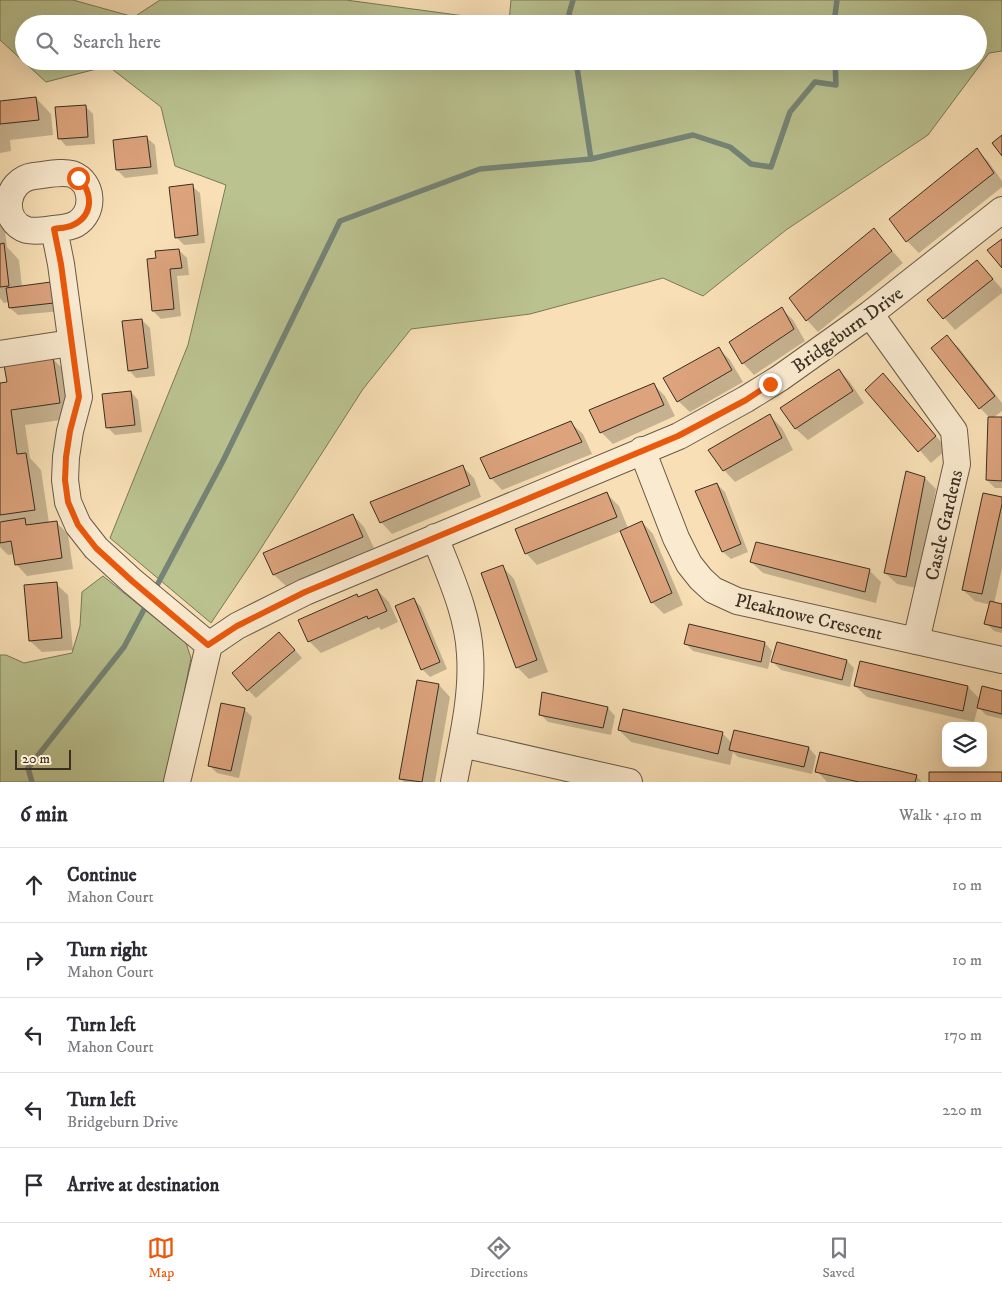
<!DOCTYPE html>
<html lang="en">
<head>
<meta charset="utf-8">
<style>
  :root { --surface:#fff; --page:#f2f2f3; --text:#2b2b33; --muted:#7c7c81; --line:#e1e1e2; --accent:#ea580c }
  body { margin:0; font-family:"IM FELL DW Pica",serif; background:var(--page); color:var(--text) }
  .controls { position:absolute; right:15px; bottom:15px; display:grid; overflow:hidden; border-radius:10px; box-shadow:0 5px 20px #0002 }
  .controls button { width:45px; height:45px; display:grid; place-items:center; padding:0; border:0; border-bottom:1px solid var(--line); background:var(--surface); color:var(--text); font:25px sans-serif }
  .scale { position:absolute; left:15px; bottom:12px; width:56px; box-sizing:border-box; padding-left:5px; border:2px solid #392e23; border-top:0; font-size:14px; line-height:18px; white-space:nowrap; color:#392e23; -webkit-text-stroke:4px #faeacf; paint-order:stroke }
  .stop { position:absolute; width:15px; height:15px; margin:-11px; border:4px solid #ea580c; border-radius:50%; background:#fff }
  .stop.end { background:#ea580c; border-color:#fff; box-shadow:0 1px 5px #0008 }
  .list { margin:0; padding:0; list-style:none }
  h2 { display:flex; justify-content:space-between; align-items:center; height:65px; margin:0; padding:0 20px; font-size:21px }
  h2 small { font-size:16px; font-weight:400; color:var(--muted) }
  .list li { display:grid; grid-template-columns:32px 1fr auto; gap:15px; align-items:center; box-sizing:border-box; height:75px; padding:0 20px; border-top:1px solid var(--line) }
  .list b { display:block; font-size:19px; white-space:nowrap }
  .list p { margin:0; font-size:16px; white-space:nowrap; color:var(--muted) }
  .list em { font-size:16px; font-style:normal; color:var(--muted) }
  .icon { flex:none; width:28px; height:28px; fill:none; stroke:currentColor; stroke-width:2; stroke-linecap:round; stroke-linejoin:round }
  .map { position:relative; flex:none; width:1002px; height:782px; overflow:hidden }
  .search { position:absolute; background:var(--surface); box-shadow:0 5px 20px #0002; left:15px; right:15px; top:15px; height:55px; display:flex; align-items:center; gap:12px; box-sizing:border-box; padding:0 18px; border-radius:28px; color:var(--muted); font-size:19px }
  .sheet { height:440px; background:var(--surface) }
  nav { display:flex; justify-content:space-around; align-items:center; box-sizing:border-box; height:70px; border-top:1px solid var(--line); background:var(--surface); font-size:14px; color:var(--muted) }
  nav a { display:grid; justify-items:center; gap:2px }
  nav .on { color:var(--accent) }
  .map>svg:first-child { display:block }
  .green { fill:#bac290; stroke:#7a785a; fill-rule:evenodd }
  .shadow { fill:#0003 }
  .lines { fill:none; stroke-linecap:round; stroke-linejoin:round }
  .stream { stroke:#758476; stroke-width:5.5 }
  .building { fill:#dca37c; stroke:#392e23 }
  .minor-casing { stroke:#695a48; stroke-width:28 }
  .minor { stroke:#faeacf; stroke-width:26 }
  .route { stroke:#ea580c; stroke-width:6 }
  .labels { text-anchor:middle; stroke-width:5; stroke-linejoin:round; paint-order:stroke }
  .street-label { font-size:19px; fill:#392e23; stroke:#faeacf }
</style>
</head>
<body>
<div class="map">
<svg width="1002" height="782" viewBox="0 0 1002 782">
  <rect width="100%" height="100%" fill="#f8dfb5"/>
  <filter id="stains"><feTurbulence type="fractalNoise" baseFrequency=".004" numOctaves="4"/><feColorMatrix values="0 0 0 0 .2 0 0 0 0 .09 0 0 0 0 .02 0 0 0 .5 -.17"/></filter>
  <radialGradient id="worn" r=".72"><stop offset=".6" stop-color="#630" stop-opacity="0"/><stop offset="1" stop-color="#630" stop-opacity=".3"/></radialGradient>
  <path class="green" d="M0 0H73L134 17 160 0H346L509 22 511 0H1002V51L989 53 928 135 786 230 703 296 663 278 530 314 411 329 363 389 256 556 211 623 110 538 188 345 226 185 175 166 161 107 108 66 46 82 0 40ZM24 24H978V61H24Z
    M103 576 186 643 191 658 166 782H0V655H6L24 663 72 653 80 626 82 592Z"/>
  <path class="shadow" d="M36 98 51 114 53 135 10 140 11 151 0 153V102Z
    M85 106 93 114 95 144 66 146 59 138Z
    M147 138 155 145 158 174 125 178 117 170Z
    M976 150 988 161 1002 181V187L919 253 907 241Z
    M192 186 200 193 205 243 184 245 176 237Z
    M0 211 3 215 7 247 19 260 22 287 58 291 61 311 18 315 10 308 9 302 4 303 0 298Z
    M874 230 903 263 818 332 807 320Z
    M179 250 187 258 189 275 177 276 181 316 161 319 153 311 157 259Z
    M977 261 1002 289V293L955 330 929 300Z
    M781 308 793 320 805 341 754 375 743 363Z
    M142 320 150 328 155 376 136 378 129 370Z
    M947 337 959 348 1002 403V411L993 418 1002 419V488H995L987 480 990 418 980 408Z
    M719 349 730 360 743 382 690 412 678 401Z
    M53 359 68 374 75 418 25 425 30 458 41 470 49 523 56 522 68 534 73 569 27 576 16 564 14 554 8 555 0 547V523H2L0 520V384L8 383Z
    M839 370 850 382 864 403 808 440 796 429 782 408Z
    M653 384 665 396 675 416 613 444 601 432Z
    M894 387 947 449 931 463 867 390Z
    M131 392 138 400 142 432 115 435 107 427Z
    M770 416 782 428 793 450 735 482 724 470Z
    M571 423 583 434 592 454 502 490 491 478Z
    M462 466 474 478 481 497 392 534 381 522Z
    M925 478 936 489 917 588 897 584 885 573Z
    M717 484 725 492 748 552 731 559 723 552 696 492Z
    M607 494 619 506 628 528 642 522 653 534 683 605 664 614 652 602 622 531 537 565 526 553Z
    M1002 498V568L994 604 1002 606V633L994 631 986 623 991 605 975 601 963 590Z
    M353 515 364 527 374 548 286 586 274 575 264 553Z
    M751 562 869 570 881 582 876 603 763 573Z
    M503 567 514 579 548 672 529 679 517 667Z
    M56 584 68 595 73 650 42 652 30 641Z
    M377 590 389 602 398 622 381 630 379 627 321 653 309 641 359 598Z
    M414 599 421 607 447 669 430 677 422 669Z
    M287 641 302 658 256 698 248 690Z
    M765 643 772 651 768 669 693 651 686 644Z
    M847 661 854 668 850 687 781 670 773 662Z
    M861 662 968 687 980 699 1002 692V719L986 715 978 707 974 722 867 697 855 686Z
    M439 685 450 697 435 782H404L401 779Z
    M608 708 615 716 611 735 548 722 540 714Z
    M244 709 252 717 239 778 217 773 209 765Z
    M624 710 723 734 732 743 735 732 809 748 816 756 812 774 738 757 733 752 730 765 631 742 619 730Z
    M817 771 916 776 922 782H827Z"/>
  <g class="lines">
    <path class="stream" d="M571 24 569 14 573 0
      M834 24 837 0
      M576 61 591 159
      M154 591 223 461 340 221 480 169 591 159 693 135 730 147 751 164 771 167 790 112 815 82 836 85 835 61
      M32 782 28 768 124 647 148 602"/>
  </g>
  <path class="building" d="M36 97 39 120 0 124V101Z
    M86 105 88 137 58 139 55 107Z
    M1002 135V156L992 143Z
    M147 136 151 167 116 170 113 140Z
    M977 148 994 173 906 242 889 219Z
    M193 184 198 235 175 238 169 187Z
    M874 228 892 251 806 321 789 298Z
    M1002 239V268L987 250Z
    M4 243 9 286 0 287V244Z
    M179 249 182 268 170 269 174 309 152 311 147 259 156 258 155 251Z
    M977 260 993 279 943 319 927 300Z
    M51 282 54 303 9 308 6 288Z
    M782 307 794 329 742 364 729 342Z
    M142 319 148 368 128 371 122 321Z
    M947 335 995 396 979 409 931 348Z
    M719 347 732 370 677 402 663 378Z
    M53 357 60 403 11 410 17 454 26 453 35 510 0 515V383L7 382 4 365Z
    M839 369 853 391 795 429 780 408Z
    M883 373 936 436 918 452 865 390Z
    M654 383 664 405 600 433 589 410Z
    M131 391 135 425 106 428 102 394Z
    M770 414 782 438 723 471 708 450Z
    M988 417H1002V481L986 480Z
    M571 421 582 442 490 479 480 458Z
    M463 465 470 485 380 523 370 502Z
    M906 471 925 477 906 577 884 573Z
    M717 483 741 544 722 552 695 491Z
    M607 492 617 517 525 554 515 529Z
    M983 493 1002 497V504L982 594 962 590Z
    M353 514 363 537 273 575 263 553Z
    M25 518 26 525 57 521 62 558 15 565 11 541 0 543V522Z
    M642 521 672 593 651 603 620 531Z
    M756 542 870 569 865 592 750 562Z
    M503 565 537 660 516 668 481 573Z
    M57 582 62 638 29 641 24 585Z
    M377 589 387 611 368 619 367 616 308 642 298 620 357 594 358 597Z
    M414 598 440 662 421 670 395 606Z
    M990 601 1002 604V628L984 624Z
    M689 624 765 642 761 662 684 644Z
    M279 632 295 650 247 691 232 673Z
    M777 642 847 660 842 680 771 662Z
    M860 661 968 686 963 711 854 686Z
    M417 680 439 684 422 782 399 779Z
    M982 686 1002 691V714L977 708Z
    M542 692 608 707 603 728 539 715Z
    M221 703 245 708 231 771 208 766Z
    M623 709 723 732 718 754 618 730Z
    M734 730 809 747 804 767 729 750Z
    M820 752 917 775 915 782H859L815 772Z
    M929 772H1002V782H929Z"/>
  <g class="lines">
    <defs>
      <path id="minor" d="M54 229C61 228 69 228 76 224 95 213 94 182 72 174 61 171 46 175 34 176 4 180 0 222 27 230 35 232 45 230 54 229L61 264 79 397 70 431 66 457 65 480 68 502 78 525 96 548 132 581 209 645
        M870 314 954 431 957 464 916 641
        M0 354 71 343
        M642 450 676 538 689 564 701 579 713 590 737 601 1002 660
        M435 537C449 574 468 613 470 654 473 696 462 741 454 782
        M462 744 629 782
        M177 782 209 645 237 626 305 592 679 436 746 399 780 378 870 314 1002 210"/>
    </defs>
    <use href="#minor" class="minor-casing"/>
    <use href="#minor" class="minor"/>
  </g>
  <g class="lines">
    <path class="route" d="M78 178C93 192 94 215 73 225 67 228 60 228 54 229L61 264 79 397 70 431 66 457 65 480 68 502 78 525 96 548 132 581 208 645 237 626 305 592 678 436 746 400 770 384"/>
  </g>
  <g class="labels">
    <g class="street-label">
      <text transform="translate(847 329) rotate(-36)" y="7">Bridgeburn Drive</text>
      <text transform="translate(943 525) rotate(-77)" y="7">Castle Gardens</text>
      <text transform="translate(809 616) rotate(13)" y="7">Pleaknowe Crescent</text>
    </g>
  </g>
  <rect width="100%" height="100%" filter="url(#stains)"/>
  <rect width="100%" height="100%" fill="url(#worn)"/>
</svg>
<div class="controls">
<button><svg class="icon" aria-label="layers" viewBox="0 0 24 24"><path d="M12 4l9 5-9 5-9-5zM3 14l9 5 9-5"/></svg></button>
</div>
<div class="scale">20 m</div>
<div class="stop" style="left:78px;top:178px"></div>
<div class="stop end" style="left:770px;top:384px"></div>
<div class="search"><svg class="icon" aria-label="search" viewBox="0 0 24 24"><circle cx="10" cy="10" r="6"/><path d="M15 15l6 6"/></svg>Search here</div>
</div>
<section class="sheet">
<h2>6 min<small>Walk · 410 m</small></h2>
<ul class="list">
<li><svg class="icon" aria-label="ahead" viewBox="0 0 24 24"><path d="M12 20V5M6 11l6-6 6 6"/></svg><div><b>Continue</b><p>Mahon Court</p></div><em>10 m</em></li>
<li><svg class="icon" aria-label="right" viewBox="0 0 24 24"><path d="M7 20v-9h11M14 6l5 5-5 5"/></svg><div><b>Turn right</b><p>Mahon Court</p></div><em>10 m</em></li>
<li><svg class="icon" aria-label="left" viewBox="0 0 24 24"><path d="M17 20v-9H6M10 6l-5 5 5 5"/></svg><div><b>Turn left</b><p>Mahon Court</p></div><em>170 m</em></li>
<li><svg class="icon" aria-label="left" viewBox="0 0 24 24"><path d="M17 20v-9H6M10 6l-5 5 5 5"/></svg><div><b>Turn left</b><p>Bridgeburn Drive</p></div><em>220 m</em></li>
<li><svg class="icon" aria-label="arrive" viewBox="0 0 24 24"><path d="M6 21V4h12l-3 4 3 4H6"/></svg><div><b>Arrive at destination</b></div></li>
</ul>
</section>
<nav>
<a class="on"><svg class="icon" aria-label="map" viewBox="0 0 24 24"><path d="M3 6l6-2 6 2 6-2v14l-6 2-6-2-6 2zM9 4v14M15 6v14"/></svg>Map</a>
<a><svg class="icon" aria-label="directions" viewBox="0 0 24 24"><path d="M12 3l9 9-9 9-9-9zM9 14v-3h6M13 9l2 2-2 2"/></svg>Directions</a>
<a><svg class="icon" aria-label="saved" viewBox="0 0 24 24"><path d="M7 4h10v16l-5-4-5 4z"/></svg>Saved</a>
</nav>
</body>
</html>
